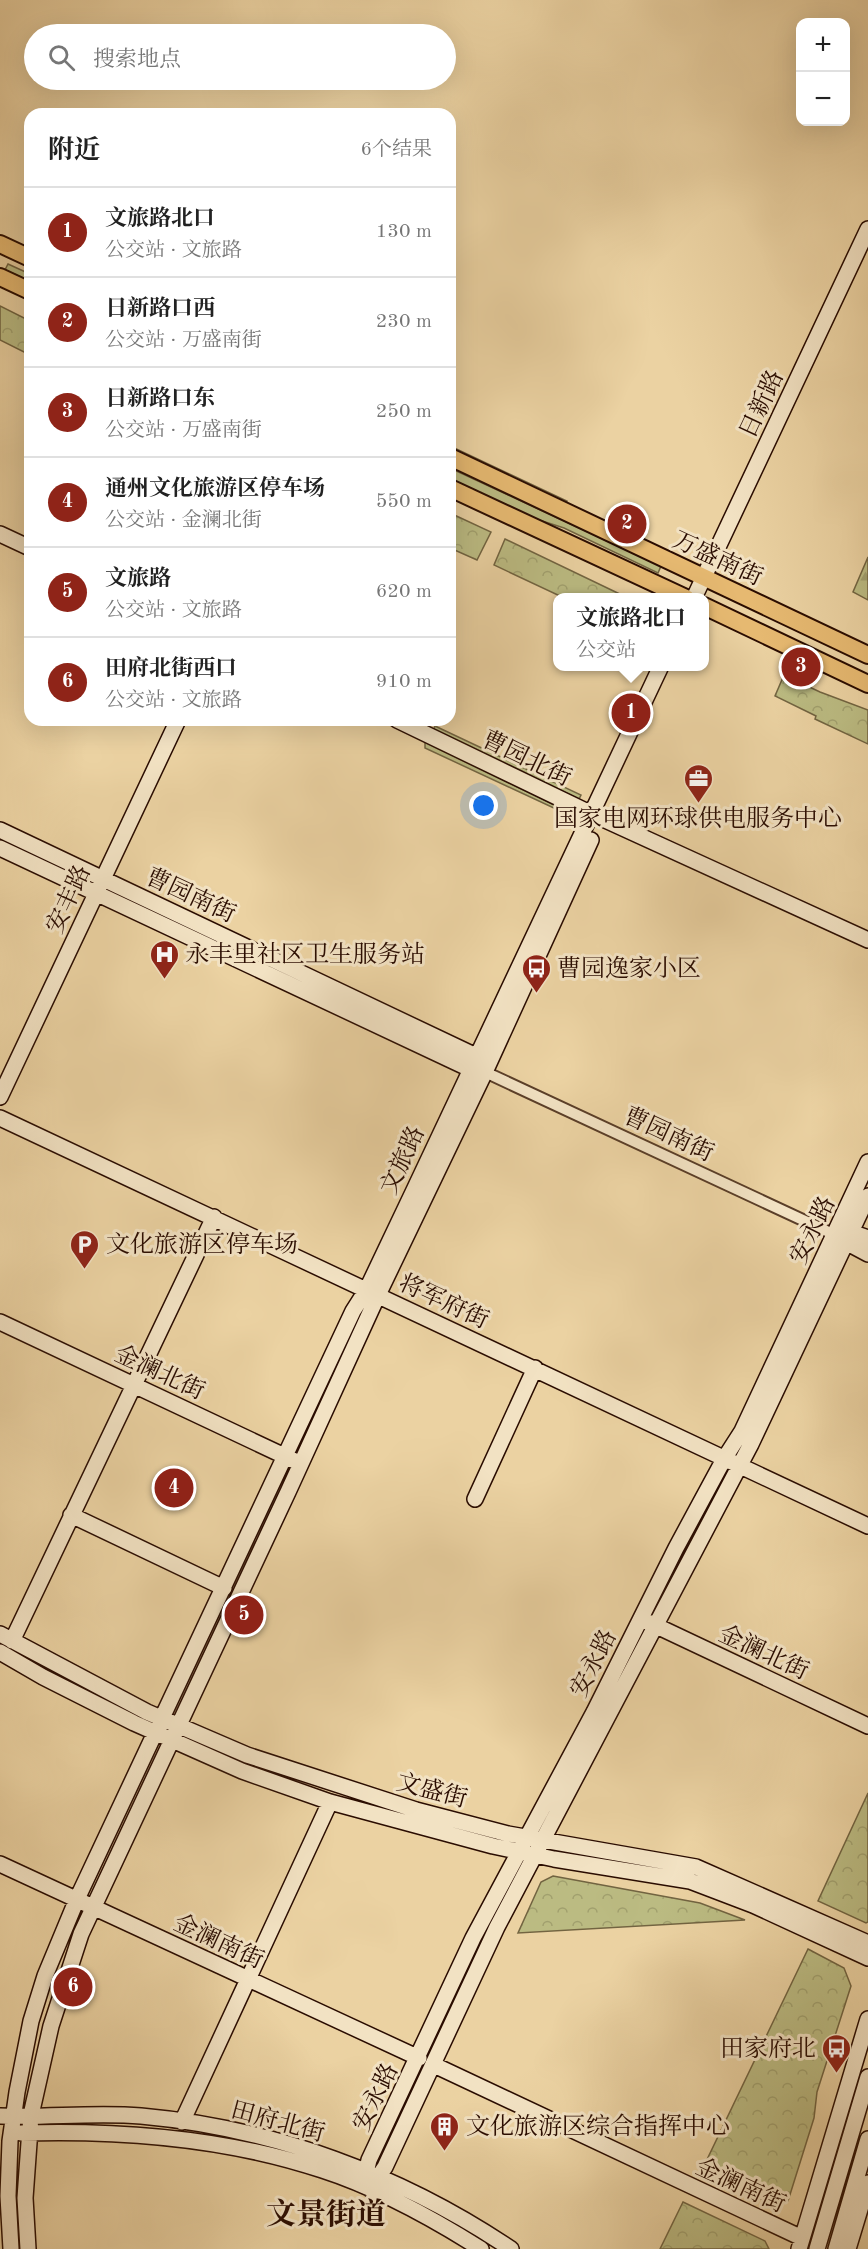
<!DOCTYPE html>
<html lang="zh">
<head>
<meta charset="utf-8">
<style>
  :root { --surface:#fff; --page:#f6f6f6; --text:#222; --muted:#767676; --line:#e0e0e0; --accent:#8f2418 }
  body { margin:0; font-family:"Old Standard TT","Noto Serif SC",serif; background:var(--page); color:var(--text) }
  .controls { position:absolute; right:18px; top:18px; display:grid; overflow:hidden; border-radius:12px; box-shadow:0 6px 24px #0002 }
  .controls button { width:54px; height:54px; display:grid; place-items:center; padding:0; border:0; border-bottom:2px solid var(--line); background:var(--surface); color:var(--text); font:30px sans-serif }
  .you { position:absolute; left:484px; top:806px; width:21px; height:21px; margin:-15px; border:4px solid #fff; border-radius:50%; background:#1a73e8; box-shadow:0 0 0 9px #1a73e833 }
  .badge { display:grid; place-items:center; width:39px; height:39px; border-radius:50%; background:var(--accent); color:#fff; font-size:20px; font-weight:700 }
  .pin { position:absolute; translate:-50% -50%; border:3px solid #fff; box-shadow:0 2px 6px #0006 }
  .popup { position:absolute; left:553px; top:593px; width:156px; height:78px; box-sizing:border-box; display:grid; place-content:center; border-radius:12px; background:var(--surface); filter:drop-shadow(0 2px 4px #0005); font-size:20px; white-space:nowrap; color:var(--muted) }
  .popup b { font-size:22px; color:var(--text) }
  .popup::after { content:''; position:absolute; left:50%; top:100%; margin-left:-12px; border:12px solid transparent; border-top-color:var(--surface) }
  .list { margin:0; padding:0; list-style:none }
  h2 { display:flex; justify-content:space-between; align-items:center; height:78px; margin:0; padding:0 24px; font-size:26px }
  h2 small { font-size:20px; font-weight:400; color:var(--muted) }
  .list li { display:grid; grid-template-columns:39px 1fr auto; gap:18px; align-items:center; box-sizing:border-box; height:90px; padding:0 24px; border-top:2px solid var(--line) }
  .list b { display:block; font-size:22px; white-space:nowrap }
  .list p { margin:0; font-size:20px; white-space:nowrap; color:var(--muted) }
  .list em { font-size:20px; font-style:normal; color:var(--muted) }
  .icon { flex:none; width:33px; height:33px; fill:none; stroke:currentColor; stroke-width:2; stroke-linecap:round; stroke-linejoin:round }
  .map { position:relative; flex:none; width:868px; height:2249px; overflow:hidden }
  .search { position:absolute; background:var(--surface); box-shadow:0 6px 24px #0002; left:24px; top:24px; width:432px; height:66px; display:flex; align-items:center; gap:15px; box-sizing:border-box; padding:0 21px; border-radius:33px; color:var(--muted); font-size:22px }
  .panel { position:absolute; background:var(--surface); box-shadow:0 6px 24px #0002; left:24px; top:108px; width:432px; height:618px; border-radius:18px }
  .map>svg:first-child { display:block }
  .grass { fill:#bbbb82; stroke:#726441; stroke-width:1.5 }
  .forest { fill:url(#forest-firs); stroke:#726441; stroke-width:1.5 }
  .park { fill:url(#park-crowns); stroke:#726441; stroke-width:1.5 }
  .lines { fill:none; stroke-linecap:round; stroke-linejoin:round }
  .street-casing { stroke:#5a3e28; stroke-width:14 }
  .secondary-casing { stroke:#2a0c00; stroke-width:18 }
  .primary-casing { stroke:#2a0c00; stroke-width:20 }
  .street { stroke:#f2e2c3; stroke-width:10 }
  .secondary { stroke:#f2e2c3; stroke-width:15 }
  .primary { stroke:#e6b971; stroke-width:16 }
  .labels { text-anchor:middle; stroke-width:6; stroke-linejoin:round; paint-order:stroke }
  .street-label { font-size:24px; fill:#2a0c00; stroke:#f2e2c3 }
  .poi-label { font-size:24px; fill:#2a0c00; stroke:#f2e2c3; text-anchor:start }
  .district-label { font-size:30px; font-weight:bold; fill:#2a0c00; stroke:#f2e2c3 }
</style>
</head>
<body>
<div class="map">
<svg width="868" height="2249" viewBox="0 0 868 2249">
  <defs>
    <pattern id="forest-firs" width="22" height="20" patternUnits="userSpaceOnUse" patternTransform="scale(1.5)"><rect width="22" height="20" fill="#bbbb82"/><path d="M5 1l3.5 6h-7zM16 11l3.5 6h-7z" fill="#a1a06e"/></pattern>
    <pattern id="park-crowns" width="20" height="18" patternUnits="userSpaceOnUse" patternTransform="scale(1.5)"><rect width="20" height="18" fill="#bbbb82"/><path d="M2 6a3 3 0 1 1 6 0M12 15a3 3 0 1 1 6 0" fill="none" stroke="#a1a06e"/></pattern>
  </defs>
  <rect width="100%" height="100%" fill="#ebd2a2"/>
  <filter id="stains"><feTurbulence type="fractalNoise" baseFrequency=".00333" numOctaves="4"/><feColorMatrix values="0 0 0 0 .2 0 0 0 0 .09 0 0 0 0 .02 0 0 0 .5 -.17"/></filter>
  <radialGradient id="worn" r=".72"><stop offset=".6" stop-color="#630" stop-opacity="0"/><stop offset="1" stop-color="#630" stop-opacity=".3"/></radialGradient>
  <path class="grass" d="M8 264 30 274V281L5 270Z
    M450 446 567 501 566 503 450 449Z
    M450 468 661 566 658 573 564 528 536 519 450 479Z
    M435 726 581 795 579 799 433 731Z
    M425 741 572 814 571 816 425 748Z"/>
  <path class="forest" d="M868 557V600L853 592Z"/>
  <path class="park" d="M0 306 30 321V355L0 340Z
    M450 513 491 532 477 560 450 548Z
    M505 539 626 597H562L494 565Z
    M784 675 820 692 868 710V744L815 719 816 716 775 696Z
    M868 1793V1922L866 1923 818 1901Z
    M553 1876 700 1903 745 1920 518 1933 541 1882Z
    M808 1949 844 1968 851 1986 817 2092 814 2118 788 2201 777 2207 702 2170Z
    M683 2202 765 2241 769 2249H660Z"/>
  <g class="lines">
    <defs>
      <path id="street" d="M485 1072 833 1234"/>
      <path id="secondary" d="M0 534 30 548
        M694 598 868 229
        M397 720 592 814 868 940
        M0 830 476 1056 481 1064
        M0 848 470 1069 478 1071
        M0 1097 178 720
        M0 1118 868 1526
        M842 1233 851 1232 868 1238
        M838 1238 868 1254
        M0 1322 295 1461
        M475 1499 535 1368
        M71 1515 224 1588
        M646 1621 868 1726
        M0 1634 147 1712 247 1755 416 1810 508 1834 696 1867 868 1943
        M12 1641 214 1217
        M0 1652 43 1677 134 1723 242 1771 330 1802 493 1846 554 1859 690 1881 753 1905 868 1958
        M0 1864 419 2058
        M434 2065 802 2238
        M0 2116C47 2118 94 2112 141 2116 274 2128 401 2175 511 2249
        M182 2122 330 1802
        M21 2133C122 2130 226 2138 322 2170 378 2188 432 2218 481 2249
        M363 2185 369 2160 473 1938 594 1712 676 1548 724 1459 742 1431 868 1162
        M370 2189 385 2167 497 1927 751 1444 868 1196
        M11 2249 8 2196 10 2141 17 2092 31 2021 45 1976 77 1899 353 1311 367 1289 415 1188 661 666
        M28 2249 25 2198 31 2115 51 2026 81 1934 288 1492 378 1295 485 1072 591 840
        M799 2249 868 2019
        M817 2249 868 2077
        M836 2249 868 2139
        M848 2249 868 2183"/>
      <path id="primary" d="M0 244 30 258
        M0 277 30 291
        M450 457 868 655
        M450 488 686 598
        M704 606 868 684"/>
    </defs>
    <use href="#street" class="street-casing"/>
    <use href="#secondary" class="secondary-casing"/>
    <use href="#primary" class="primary-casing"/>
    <use href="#street" class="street"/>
    <use href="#secondary" class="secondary"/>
    <use href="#primary" class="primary"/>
  </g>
  <defs>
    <symbol id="office-pin" viewBox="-11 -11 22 30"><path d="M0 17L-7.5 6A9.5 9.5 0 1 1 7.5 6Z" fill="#8f2418" stroke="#f2e2c3"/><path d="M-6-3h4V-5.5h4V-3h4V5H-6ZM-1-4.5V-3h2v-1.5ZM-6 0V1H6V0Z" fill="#fff"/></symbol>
    <symbol id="hospital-pin" viewBox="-11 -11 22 30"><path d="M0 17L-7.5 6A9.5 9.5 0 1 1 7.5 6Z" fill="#8f2418" stroke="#f2e2c3"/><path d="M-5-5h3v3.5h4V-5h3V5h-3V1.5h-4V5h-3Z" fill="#fff"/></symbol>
    <symbol id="bus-pin" viewBox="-11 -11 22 30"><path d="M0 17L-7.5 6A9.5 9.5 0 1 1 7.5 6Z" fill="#8f2418" stroke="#f2e2c3"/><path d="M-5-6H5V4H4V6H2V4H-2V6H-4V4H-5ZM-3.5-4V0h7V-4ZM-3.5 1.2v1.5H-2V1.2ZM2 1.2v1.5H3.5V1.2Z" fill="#fff"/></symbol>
    <symbol id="parking-pin" viewBox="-11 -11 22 30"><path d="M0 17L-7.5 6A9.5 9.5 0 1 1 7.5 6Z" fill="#8f2418" stroke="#f2e2c3"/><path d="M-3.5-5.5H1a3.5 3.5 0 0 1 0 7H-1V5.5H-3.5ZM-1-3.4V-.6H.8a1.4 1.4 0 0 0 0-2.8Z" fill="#fff"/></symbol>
    <symbol id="building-pin" viewBox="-11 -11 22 30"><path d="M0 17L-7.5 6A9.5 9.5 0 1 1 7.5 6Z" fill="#8f2418" stroke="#f2e2c3"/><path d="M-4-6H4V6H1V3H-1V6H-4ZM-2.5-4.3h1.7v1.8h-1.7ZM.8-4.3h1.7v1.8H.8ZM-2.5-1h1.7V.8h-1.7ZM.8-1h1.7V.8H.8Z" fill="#fff"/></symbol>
  </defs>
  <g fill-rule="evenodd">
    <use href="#office-pin" x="682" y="762" width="33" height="45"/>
    <use href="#hospital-pin" x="148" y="938" width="33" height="45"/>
    <use href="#bus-pin" x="520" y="952" width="33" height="45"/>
    <use href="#parking-pin" x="68" y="1228" width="33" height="45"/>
    <use href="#bus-pin" x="820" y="2032" width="33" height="45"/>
    <use href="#building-pin" x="428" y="2110" width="33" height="45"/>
  </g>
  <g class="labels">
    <g class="street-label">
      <text transform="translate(761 404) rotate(-65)" y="8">日新路</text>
      <text transform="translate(718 558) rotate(25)" y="8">万盛南街</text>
      <text transform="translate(527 758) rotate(26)" y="8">曹园北街</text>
      <text transform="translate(191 895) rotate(25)" y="8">曹园南街</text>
      <text transform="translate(68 899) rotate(-65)" y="8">安丰路</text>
      <text transform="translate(669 1134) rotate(25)" y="8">曹园南街</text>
      <text transform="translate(402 1160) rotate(-65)" y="8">文旅路</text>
      <text transform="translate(812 1230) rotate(-64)" y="8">安永路</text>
      <text transform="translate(444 1301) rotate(25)" y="8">将军府街</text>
      <text transform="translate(160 1372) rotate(25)" y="8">金澜北街</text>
      <text transform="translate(764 1652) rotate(25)" y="8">金澜北街</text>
      <text transform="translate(593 1663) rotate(-63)" y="8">安永路</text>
      <text transform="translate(432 1790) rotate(15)" y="8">文盛街</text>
      <text transform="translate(219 1941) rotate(25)" y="8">金澜南街</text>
      <text transform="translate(375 2097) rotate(-64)" y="8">安永路</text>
      <text transform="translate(278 2121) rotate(15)" y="8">田府北街</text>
      <text transform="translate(741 2185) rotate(25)" y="8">金澜南街</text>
    </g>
    <g class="poi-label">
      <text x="698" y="826" text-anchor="middle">国家电网环球供电服务中心</text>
      <text x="185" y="962">永丰里社区卫生服务站</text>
      <text x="557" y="976">曹园逸家小区</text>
      <text x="106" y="1252">文化旅游区停车场</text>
      <text x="816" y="2056" text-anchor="end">田家府北</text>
      <text x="466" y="2134">文化旅游区综合指挥中心</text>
    </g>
    <g class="district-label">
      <text x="326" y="2224">文景街道</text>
    </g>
  </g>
  <rect width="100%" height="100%" filter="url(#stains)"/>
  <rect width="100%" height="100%" fill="url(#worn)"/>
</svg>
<div class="controls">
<button>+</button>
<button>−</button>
</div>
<div class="you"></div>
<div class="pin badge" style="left:631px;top:713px">1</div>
<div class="popup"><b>文旅路北口</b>公交站</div>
<div class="pin badge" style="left:627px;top:524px">2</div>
<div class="pin badge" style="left:801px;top:667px">3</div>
<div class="pin badge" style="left:174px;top:1488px">4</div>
<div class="pin badge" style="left:244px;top:1615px">5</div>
<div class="pin badge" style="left:73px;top:1987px">6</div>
<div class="search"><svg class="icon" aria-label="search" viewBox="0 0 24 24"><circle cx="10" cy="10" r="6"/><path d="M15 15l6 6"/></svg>搜索地点</div>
<section class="panel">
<h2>附近<small>6个结果</small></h2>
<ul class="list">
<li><span class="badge">1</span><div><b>文旅路北口</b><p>公交站 · 文旅路</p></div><em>130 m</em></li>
<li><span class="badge">2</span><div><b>日新路口西</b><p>公交站 · 万盛南街</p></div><em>230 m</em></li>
<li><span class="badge">3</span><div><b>日新路口东</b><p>公交站 · 万盛南街</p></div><em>250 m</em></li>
<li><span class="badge">4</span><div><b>通州文化旅游区停车场</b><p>公交站 · 金澜北街</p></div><em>550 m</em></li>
<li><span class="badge">5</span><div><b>文旅路</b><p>公交站 · 文旅路</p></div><em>620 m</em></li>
<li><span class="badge">6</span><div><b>田府北街西口</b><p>公交站 · 文旅路</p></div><em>910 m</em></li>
</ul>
</section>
</div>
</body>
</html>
